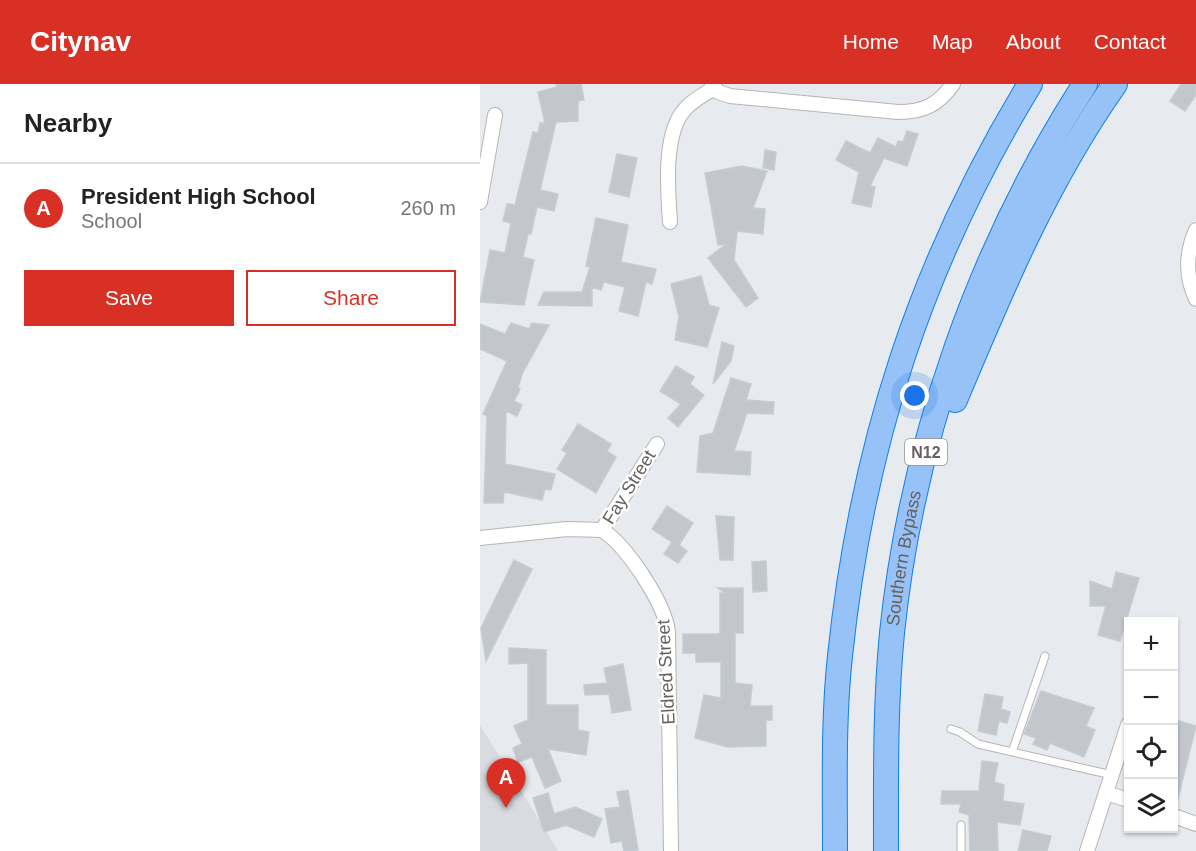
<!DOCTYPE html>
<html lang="en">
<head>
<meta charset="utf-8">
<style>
  :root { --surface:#fff; --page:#f2f2f2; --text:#222; --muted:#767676; --line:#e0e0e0; --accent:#d93025 }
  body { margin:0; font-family:Arial,sans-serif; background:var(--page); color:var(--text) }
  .controls { position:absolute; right:18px; bottom:18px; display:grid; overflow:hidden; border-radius:0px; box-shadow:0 2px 4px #0004 }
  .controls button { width:54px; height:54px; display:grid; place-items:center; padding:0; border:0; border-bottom:2px solid var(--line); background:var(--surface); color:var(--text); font:30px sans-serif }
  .you { position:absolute; left:435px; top:312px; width:21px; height:21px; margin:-15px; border:4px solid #fff; border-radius:50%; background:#1a73e8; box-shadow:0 0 0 9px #1a73e833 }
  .badge { display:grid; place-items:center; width:39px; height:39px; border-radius:50%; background:var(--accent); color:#fff; font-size:20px; font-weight:700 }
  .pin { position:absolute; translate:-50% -50px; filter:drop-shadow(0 2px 3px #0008) }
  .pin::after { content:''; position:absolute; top:32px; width:21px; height:18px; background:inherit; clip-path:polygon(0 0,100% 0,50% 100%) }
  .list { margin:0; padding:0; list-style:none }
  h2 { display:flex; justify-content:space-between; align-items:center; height:78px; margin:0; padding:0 24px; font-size:26px }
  h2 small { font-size:20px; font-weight:400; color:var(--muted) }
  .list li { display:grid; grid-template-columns:39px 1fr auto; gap:18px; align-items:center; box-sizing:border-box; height:90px; padding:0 24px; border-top:2px solid var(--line) }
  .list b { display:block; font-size:22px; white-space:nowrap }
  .list p { margin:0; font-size:20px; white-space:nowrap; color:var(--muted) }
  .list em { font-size:20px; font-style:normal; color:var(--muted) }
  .actions { display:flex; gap:12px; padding:18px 24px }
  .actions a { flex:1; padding:14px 0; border:2px solid var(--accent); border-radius:0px; text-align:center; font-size:21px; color:var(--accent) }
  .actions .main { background:var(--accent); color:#fff }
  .icon { flex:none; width:33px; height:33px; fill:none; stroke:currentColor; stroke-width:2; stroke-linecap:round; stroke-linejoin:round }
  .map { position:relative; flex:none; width:716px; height:767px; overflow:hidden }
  header { display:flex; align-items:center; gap:36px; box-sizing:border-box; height:84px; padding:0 30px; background:var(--accent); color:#fff }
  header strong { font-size:28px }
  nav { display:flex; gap:33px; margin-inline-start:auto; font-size:21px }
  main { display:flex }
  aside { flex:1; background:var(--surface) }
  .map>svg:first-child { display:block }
  .education { fill:#d8dce2 }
  .building { fill:#c3c7cb; stroke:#c5cdd4; stroke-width:1.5 }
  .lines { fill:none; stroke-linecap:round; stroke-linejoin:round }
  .lane-casing { stroke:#b8b4b2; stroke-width:9 }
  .street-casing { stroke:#b8b4b2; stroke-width:16 }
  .highway-casing { stroke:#0d7fe9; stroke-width:26 }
  .lane { stroke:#fff; stroke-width:7 }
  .street { stroke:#fff; stroke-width:14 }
  .highway { stroke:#96c2f7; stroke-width:24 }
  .labels { text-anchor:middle; stroke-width:5; stroke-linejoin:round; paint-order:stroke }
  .shield { fill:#fff; stroke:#94908e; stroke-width:1.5 }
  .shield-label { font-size:16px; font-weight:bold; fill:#66615e }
  .street-label { font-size:18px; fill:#66615e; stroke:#fff }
</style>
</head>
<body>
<header>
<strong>Citynav</strong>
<nav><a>Home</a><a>Map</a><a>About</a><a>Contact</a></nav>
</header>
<main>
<aside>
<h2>Nearby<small></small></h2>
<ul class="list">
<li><span class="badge">A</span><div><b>President High School</b><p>School</p></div><em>260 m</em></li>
</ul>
<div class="actions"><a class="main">Save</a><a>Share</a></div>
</aside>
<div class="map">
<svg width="716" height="767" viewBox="0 0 716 767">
  <rect width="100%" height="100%" fill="#e7eaef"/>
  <path class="education" d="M0 641 25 681 78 767H0Z"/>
  <path class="building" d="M76 0H101L104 16 98 17V37L76 38 60 106 78 110 74 127 57 123 51 150H48L43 173 54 176 44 221 0 218 10 166 25 169 31 139 23 137 27 120 35 121 53 48 58 49 60 39H65L58 8 77 3Z
    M701 0H716V11L705 27 690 17Z
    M427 47 438 50 427 82 404 74 390 102 395 103 391 123 372 119 379 88 356 76 366 57 390 69 398 54 416 63 418 57 423 58Z
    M285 66 296 68 294 86 283 84Z
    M137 70 157 74 149 113 129 108Z
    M262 82 287 87 273 124 285 125 283 150 257 147 254 176 278 214 266 223 228 174 245 161H238L225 89Z
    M116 134 148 141 141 178 176 185 172 200 166 198 158 232 139 227 145 203 124 198 121 206 112 203V222L58 221 64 208H102L110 183 106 182Z
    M221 192 229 221 239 224 227 263 195 256 199 233 191 200Z
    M31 239 49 245 52 239 69 241 42 290 38 304 40 305 34 317 42 321 37 332 26 327 25 380 75 390 71 406 65 405 62 416 24 408 23 419H4L7 332 3 330 27 277 0 265V240L25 250Z
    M242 258 254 262 251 277 233 300Z
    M196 282 214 293 210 300 224 311 198 343 188 334 201 320 180 307Z
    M251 294 271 300 266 316 294 318 293 330 267 329 254 367 271 368 270 391 217 388 220 352 233 349Z
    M98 340 131 360 127 367 136 373 116 409 77 385 87 369 82 366Z
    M187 422 213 439 199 461 207 467 198 479 184 470 192 458 172 445Z
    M236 432 254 433 253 476H240Z
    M34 476 52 485 6 577 1 544Z
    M286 477 287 507 273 508 272 478Z
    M636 488 659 494 640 557 618 551 626 522H610V497L632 505Z
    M238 504H263V549H255V599L272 601 270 622H292V636H286V662L247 663 215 654 224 611 241 614V578H216V569H203V550H240V509H245Z
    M29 564 66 566V621H98V646L109 648 106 671 68 665 81 697 65 704 52 673 38 678 33 664 42 660 34 642 48 636V579L29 580Z
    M143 580 151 626 132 629 129 610 105 611 104 601 127 599 124 584Z
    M561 607 614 624 606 642 615 646 604 673 570 659 567 666 553 660 556 654 544 650Z
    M505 610 523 613 521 625 530 628 527 639 519 637 516 651 498 647Z
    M696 636 716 642 697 718 693 717V646Z
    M502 677 518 679 514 698 524 701 523 717 544 720 540 741 517 738 518 767H490L489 731 479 728 481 720H461L462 707H499Z
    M148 706 158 766 144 767 142 757 131 759 125 725 140 723 137 708Z
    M68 709 74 730 95 723 122 735 114 753 86 741 64 748 53 714Z
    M543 746 571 752 567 767H538Z"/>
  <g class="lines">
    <defs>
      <path id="lane" d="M471 645 480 648 498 660 632 691
        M532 668 565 572
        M481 767V741"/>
      <path id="street" d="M232 0 238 8 250 12 418 28C444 28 458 21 473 0
        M0 118 15 31
        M190 138C188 107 182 47 207 23 215 15 225 10 234 4
        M716 146C706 169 705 192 716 215
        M122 446 177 360
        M0 454 87 445 122 446C146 461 185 519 188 548L191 767
        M626 709 648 716
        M694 732 716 740
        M607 767 648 641"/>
      <g id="highway">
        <path d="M475 316C521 206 566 98 635 0"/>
        <path d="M355 767C355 702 353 636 360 572 382 362 440 181 550 0"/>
        <path id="s1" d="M406 767C406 694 405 621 412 549 432 356 500 163 605 0"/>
      </g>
    </defs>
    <use href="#lane" class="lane-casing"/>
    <use href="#street" class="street-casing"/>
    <use href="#highway" class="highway-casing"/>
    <use href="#lane" class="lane"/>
    <use href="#street" class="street"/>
    <use href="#highway" class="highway"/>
  </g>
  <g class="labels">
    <rect class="shield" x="425" y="355" width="42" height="26" rx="4.5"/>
    <g class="shield-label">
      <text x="446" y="374">N12</text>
    </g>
    <g class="street-label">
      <text transform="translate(149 403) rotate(-58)" y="6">Fay Street</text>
      <text dy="6" stroke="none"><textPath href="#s1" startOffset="294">Southern Bypass</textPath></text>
      <text transform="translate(186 588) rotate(-93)" y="6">Eldred Street</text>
    </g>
  </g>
</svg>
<div class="controls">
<button>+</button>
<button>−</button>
<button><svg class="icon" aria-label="locate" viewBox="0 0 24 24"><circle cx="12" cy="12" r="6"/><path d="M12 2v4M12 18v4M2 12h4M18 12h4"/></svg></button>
<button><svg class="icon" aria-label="layers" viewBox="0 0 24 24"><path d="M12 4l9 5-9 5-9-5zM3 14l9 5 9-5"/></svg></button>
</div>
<div class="you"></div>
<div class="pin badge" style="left:26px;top:724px">A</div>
</div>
</main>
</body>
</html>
